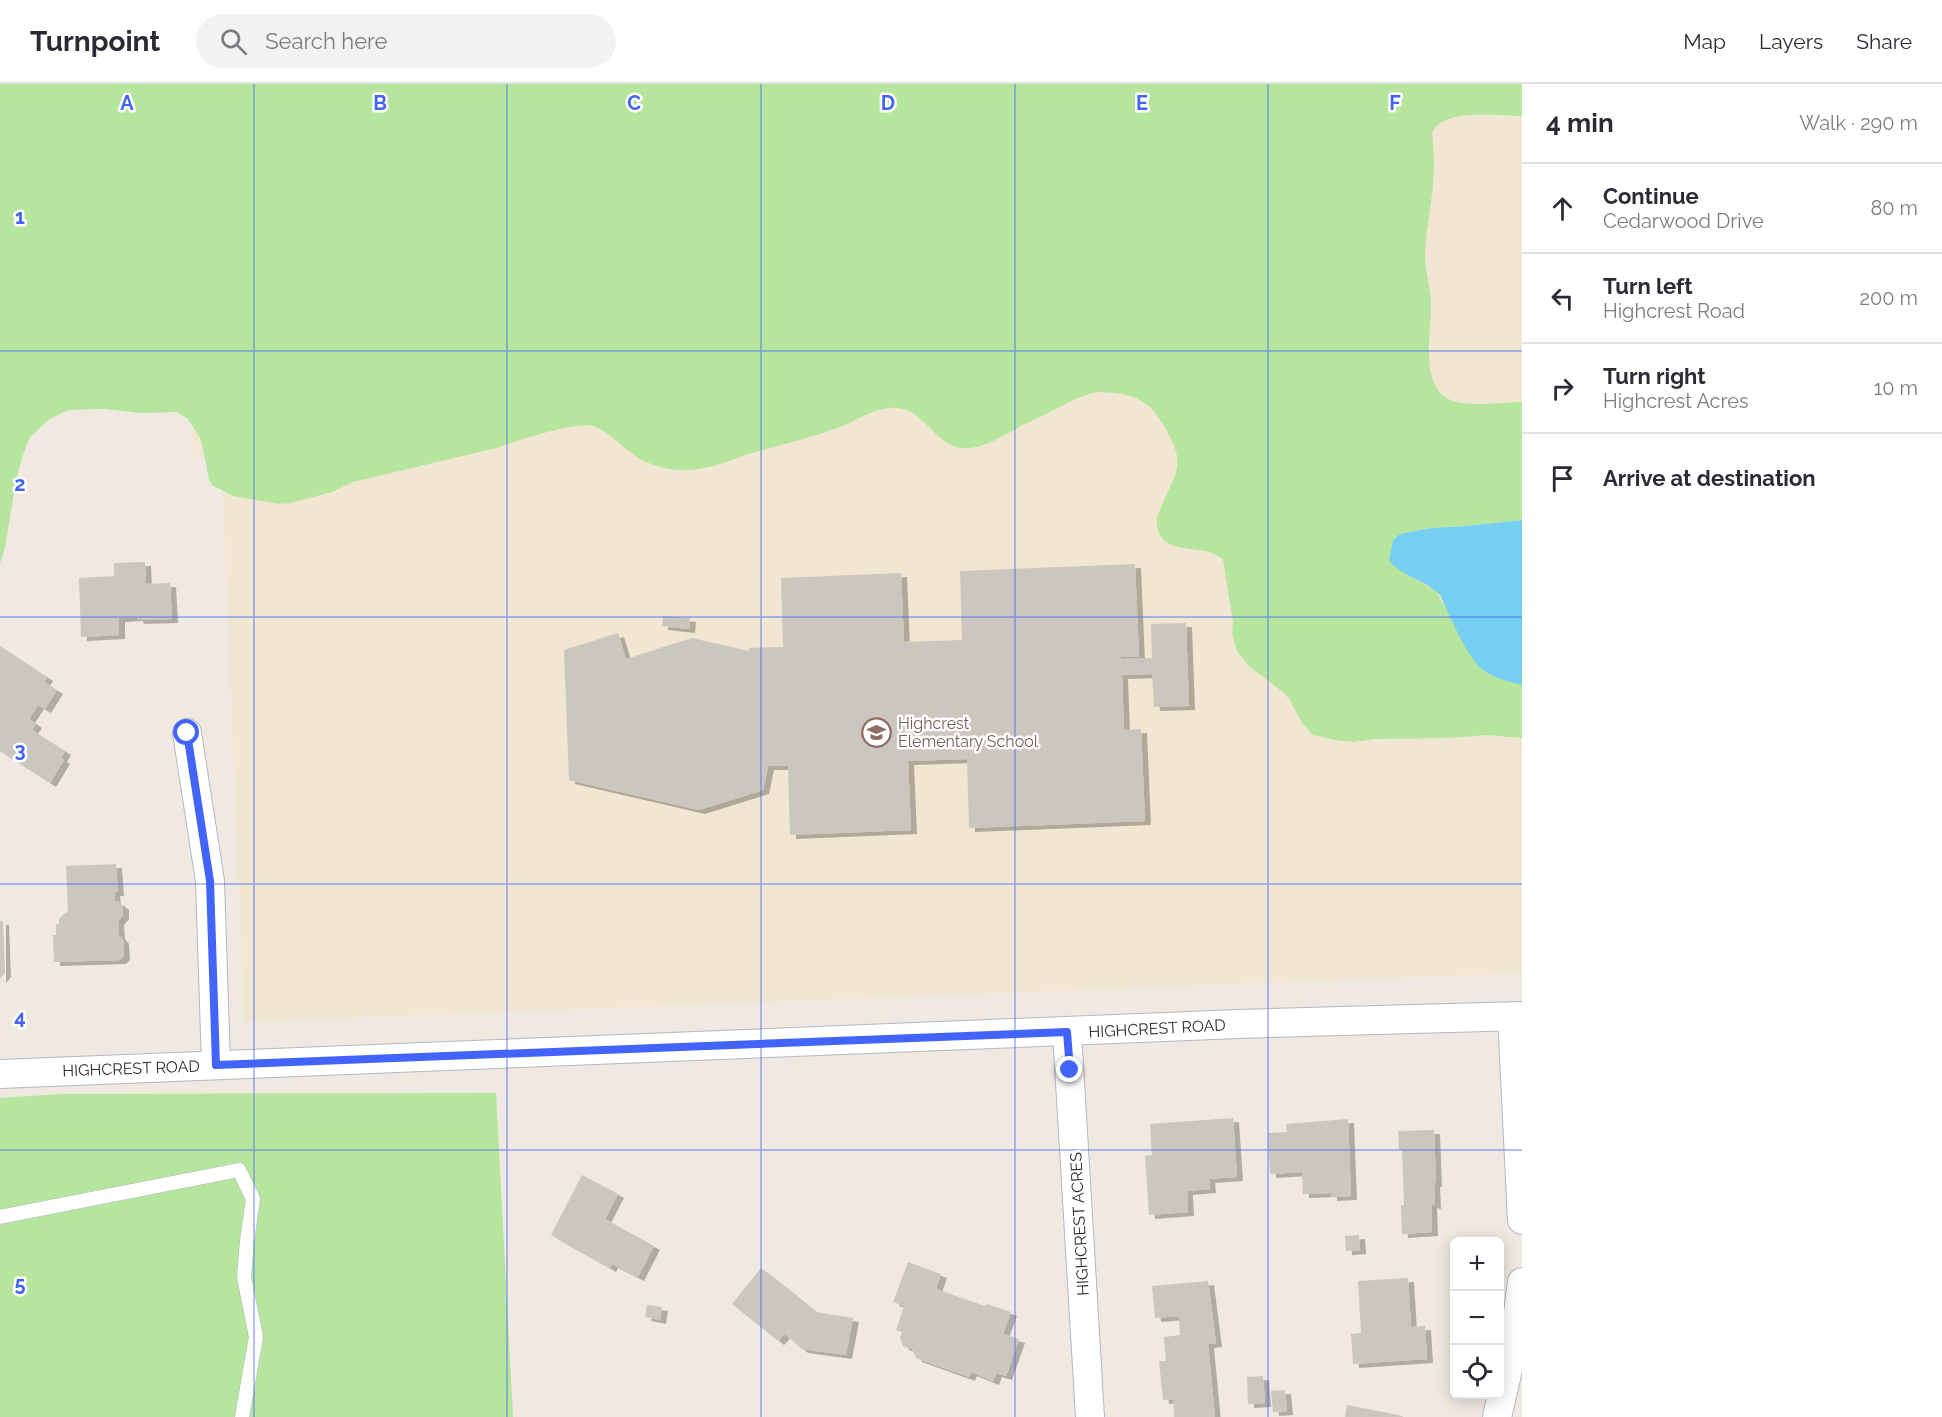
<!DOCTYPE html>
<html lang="en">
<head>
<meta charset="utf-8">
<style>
  :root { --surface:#fff; --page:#f2f2f3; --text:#2b2b33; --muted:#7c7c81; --line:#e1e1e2 }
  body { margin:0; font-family:Raleway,sans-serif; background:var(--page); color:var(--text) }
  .controls { position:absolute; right:18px; bottom:18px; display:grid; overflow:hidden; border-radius:9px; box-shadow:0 3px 15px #0003 }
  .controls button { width:54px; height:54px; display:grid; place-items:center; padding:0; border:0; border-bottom:2px solid var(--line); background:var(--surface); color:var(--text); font:30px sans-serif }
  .stop { position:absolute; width:18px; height:18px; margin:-14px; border:4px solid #4264fb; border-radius:50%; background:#fff }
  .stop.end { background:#4264fb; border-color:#fff; box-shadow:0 2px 6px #0008 }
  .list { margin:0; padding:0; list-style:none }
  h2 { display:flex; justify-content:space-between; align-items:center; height:78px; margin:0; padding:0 24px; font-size:26px }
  h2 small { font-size:20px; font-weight:400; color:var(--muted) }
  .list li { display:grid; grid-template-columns:39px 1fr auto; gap:18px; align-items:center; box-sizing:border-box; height:90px; padding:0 24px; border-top:2px solid var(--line) }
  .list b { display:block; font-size:22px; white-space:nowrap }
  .list p { margin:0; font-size:20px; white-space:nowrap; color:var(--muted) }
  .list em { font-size:20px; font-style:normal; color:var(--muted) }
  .icon { flex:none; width:33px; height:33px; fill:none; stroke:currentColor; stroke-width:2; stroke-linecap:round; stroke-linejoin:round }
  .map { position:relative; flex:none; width:1522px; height:1333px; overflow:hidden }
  header { display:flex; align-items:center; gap:36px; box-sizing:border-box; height:84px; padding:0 30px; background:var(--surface); border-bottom:2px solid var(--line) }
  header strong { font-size:28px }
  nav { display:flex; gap:33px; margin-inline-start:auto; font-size:21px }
  .search { width:420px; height:54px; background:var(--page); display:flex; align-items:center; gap:15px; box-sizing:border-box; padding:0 21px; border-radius:33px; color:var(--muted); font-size:22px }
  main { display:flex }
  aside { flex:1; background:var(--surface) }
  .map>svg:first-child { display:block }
  .education { fill:#f0e6d1 }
  .green { fill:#b6e59e }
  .water { fill:#75cff0 }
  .building { fill:#cbc7bf; filter:url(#shadow) }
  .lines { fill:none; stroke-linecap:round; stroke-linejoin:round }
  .lane-casing { stroke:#b4b7c1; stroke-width:15 }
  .street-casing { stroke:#b4b7c1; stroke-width:30 }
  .lane { stroke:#fff; stroke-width:14 }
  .street { stroke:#fff; stroke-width:28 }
  .route { stroke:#4264fb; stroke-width:8 }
  .grid { fill:none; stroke:#4264fb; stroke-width:1.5; stroke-opacity:0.55 }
  .labels { text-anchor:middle; stroke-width:5; stroke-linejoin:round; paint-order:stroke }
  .education-label { font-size:16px; fill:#785e54; stroke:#fff; text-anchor:start }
  .street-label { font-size:16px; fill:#2e2e2e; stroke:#fff }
  .grid-label { font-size:20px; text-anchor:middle; font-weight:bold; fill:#4264fb; stroke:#fff; stroke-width:5; stroke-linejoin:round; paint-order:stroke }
</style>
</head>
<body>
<header>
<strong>Turnpoint</strong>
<div class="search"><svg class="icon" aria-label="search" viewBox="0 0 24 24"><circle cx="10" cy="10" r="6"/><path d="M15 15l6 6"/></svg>Search here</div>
<nav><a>Map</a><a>Layers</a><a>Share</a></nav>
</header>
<main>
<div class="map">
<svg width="1522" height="1333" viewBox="0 0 1522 1333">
  <defs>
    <filter id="shadow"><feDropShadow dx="6" dy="4" stdDeviation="0" flood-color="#0004"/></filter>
  </defs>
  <rect width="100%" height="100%" fill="#efe9e1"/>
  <path class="education" d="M550 0H1522V889L244 938 221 373H193V343Z"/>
  <path class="green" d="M0 0H1522V32C1499 32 1443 23 1432 49 1433 59 1434 70 1434 81 1434 109 1427 138 1425 167 1424 186 1431 203 1431 222 1431 247 1421 296 1445 313 1462 325 1502 318 1522 318V436L1466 442 1431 444 1400 450 1393 456 1390 476 1403 488 1436 507 1460 549 1504 596 1522 601V654L1486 651 1448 654 1374 655 1353 658 1335 656 1313 651 1302 639 1290 616 1283 608 1250 583 1237 567 1232 550 1233 538 1223 475C1218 472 1212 468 1206 467 1184 463 1154 466 1157 433 1176 385 1191 382 1158 333 1148 318 1134 311 1116 309 1111 309 1104 308 1098 308 1078 311 1059 324 1040 333 1032 337 1023 340 1016 345 1001 353 987 362 970 364 933 368 928 320 888 324 871 326 854 338 837 344 812 353 786 360 759 367 739 372 720 382 698 385 675 389 649 383 630 368 618 359 608 347 593 342 576 337 515 357 496 364L353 398 332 408 290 419 279 420 233 412 212 401 209 396 203 364 200 354 188 335 177 328 142 329 104 325 68 326 48 336 30 353 24 368 17 392 5 463 0 480Z
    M496 1009 513 1333H0V1014L61 1010Z"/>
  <path class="water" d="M1522 436V601C1509 598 1493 594 1482 585 1467 573 1449 530 1440 511 1426 496 1402 493 1389 476L1393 456 1400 450 1431 444 1466 442Z"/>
  <path class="building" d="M145 478 146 500 170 499 172 535 138 536 137 533 119 534V551L81 553 79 494 114 492V479Z
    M1135 480 1139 573H1121V575L1152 574 1151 540 1186 539 1189 622 1154 623 1152 590 1122 591 1124 646 1141 645 1145 737 969 744 967 675 908 677 911 746 790 751 788 682H768L763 706 699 726 569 696 564 566 618 549 626 575 692 554 749 567V564L783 563 781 494 901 489 904 558 962 556 960 487Z
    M663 532 690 534 689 545 662 542Z
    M0 562 47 593 44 598 57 606 45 625 38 621 29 635 36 640 32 646 65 667 61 674 64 676 50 699 0 667Z
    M116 780 118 808H114L115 817H117L123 822V831L118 837 119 851 123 856 124 872 120 876 54 878 53 851H56V840H59V835L65 829 68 828 66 782Z
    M0 837H3L5 889 0 895Z
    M1233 1034 1237 1093 1209 1095 1210 1105 1187 1107 1188 1128 1149 1131 1145 1072 1152 1071 1150 1040Z
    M1348 1035 1351 1112 1331 1113V1109L1303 1110 1302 1088 1270 1090 1268 1049 1287 1048 1286 1040Z
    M1434 1046 1436 1099H1434L1435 1121 1431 1120 1432 1148 1402 1150 1401 1121H1404L1402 1066H1399L1398 1047Z
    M582 1091 618 1110 605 1135 654 1162 638 1193 612 1180 610 1184 551 1151Z
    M1359 1151 1360 1166 1346 1167 1345 1152Z
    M908 1178 941 1190 936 1205 985 1222 987 1220 1011 1228 1003 1250 1019 1255 1006 1292 996 1289 993 1297 971 1288 969 1293 916 1274 912 1265 903 1262 900 1254 902 1248 896 1246 904 1222 893 1218Z
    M761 1184 816 1228 853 1234 846 1271 802 1265 785 1250 778 1257 732 1220Z
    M1408 1194 1411 1243 1425 1242 1427 1275 1353 1280 1351 1250 1361 1249 1358 1197Z
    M1208 1197 1216 1259 1208 1260 1215 1333H1174L1173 1315 1163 1316 1159 1277H1166L1164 1253 1180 1251 1179 1232 1155 1234 1152 1202Z
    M647 1221 662 1223 660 1236 645 1233Z
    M1263 1292 1265 1319 1248 1320 1247 1293Z
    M1285 1306 1287 1327 1273 1328 1271 1307Z
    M1347 1321 1403 1332 1402 1333H1345Z"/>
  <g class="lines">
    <defs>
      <path id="lane" d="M0 1133 239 1086 253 1115 247 1157 244 1193 256 1253 242 1333"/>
      <path id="street" d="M187 649 210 797 216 981
        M1512 932 1522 1136
        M1067 948 1090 1333
        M0 990 1238 940 1522 932
        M1497 1333 1514 1260 1522 1198"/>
    </defs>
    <use href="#lane" class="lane-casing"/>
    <use href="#street" class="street-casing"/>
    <use href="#lane" class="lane"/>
    <use href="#street" class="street"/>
  </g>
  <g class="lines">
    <path class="route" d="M187 649 210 797 216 981 1067 948 1070 986"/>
  </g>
  <path class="grid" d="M254 0V1333M507 0V1333M761 0V1333M1015 0V1333M1268 0V1333M0 267H1522M0 533H1522M0 800H1522M0 1066H1522"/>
  <defs>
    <symbol id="school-ring" viewBox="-11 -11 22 22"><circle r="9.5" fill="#fff" stroke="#8d6e63" stroke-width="1.5"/><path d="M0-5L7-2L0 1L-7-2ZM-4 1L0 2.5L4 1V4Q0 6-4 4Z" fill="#8d6e63"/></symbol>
  </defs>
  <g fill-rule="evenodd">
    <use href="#school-ring" x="860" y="632" width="33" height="33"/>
  </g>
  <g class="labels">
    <g class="education-label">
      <text x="898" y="645">Highcrest<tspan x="898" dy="18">Elementary School</tspan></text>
    </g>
    <g class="street-label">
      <text transform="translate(1157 944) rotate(-3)" y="6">HIGHCREST ROAD</text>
      <text transform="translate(131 984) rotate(-2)" y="6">HIGHCREST ROAD</text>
      <text transform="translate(1079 1140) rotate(-93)" y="6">HIGHCREST ACRES</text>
    </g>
  </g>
  <g class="grid-label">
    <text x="127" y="26">A</text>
    <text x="380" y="26">B</text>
    <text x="634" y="26">C</text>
    <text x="888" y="26">D</text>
    <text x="1142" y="26">E</text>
    <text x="1395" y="26">F</text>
    <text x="20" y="140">1</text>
    <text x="20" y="407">2</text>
    <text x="20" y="673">3</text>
    <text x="20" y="940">4</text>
    <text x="20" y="1207">5</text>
  </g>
</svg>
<div class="controls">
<button>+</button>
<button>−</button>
<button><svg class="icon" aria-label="locate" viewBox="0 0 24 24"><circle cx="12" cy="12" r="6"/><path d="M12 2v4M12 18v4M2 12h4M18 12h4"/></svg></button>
</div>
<div class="stop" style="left:187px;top:649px"></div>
<div class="stop end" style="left:1070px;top:986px"></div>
</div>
<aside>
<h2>4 min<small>Walk · 290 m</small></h2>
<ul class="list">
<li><svg class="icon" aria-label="ahead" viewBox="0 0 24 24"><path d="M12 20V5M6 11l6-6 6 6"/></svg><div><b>Continue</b><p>Cedarwood Drive</p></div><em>80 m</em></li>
<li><svg class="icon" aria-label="left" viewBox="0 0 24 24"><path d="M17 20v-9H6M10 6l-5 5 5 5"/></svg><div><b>Turn left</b><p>Highcrest Road</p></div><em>200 m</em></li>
<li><svg class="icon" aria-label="right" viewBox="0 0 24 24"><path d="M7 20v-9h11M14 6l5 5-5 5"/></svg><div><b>Turn right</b><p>Highcrest Acres</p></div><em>10 m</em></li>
<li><svg class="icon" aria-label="arrive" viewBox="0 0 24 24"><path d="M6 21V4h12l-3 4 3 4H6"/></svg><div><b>Arrive at destination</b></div></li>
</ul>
</aside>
</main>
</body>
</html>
